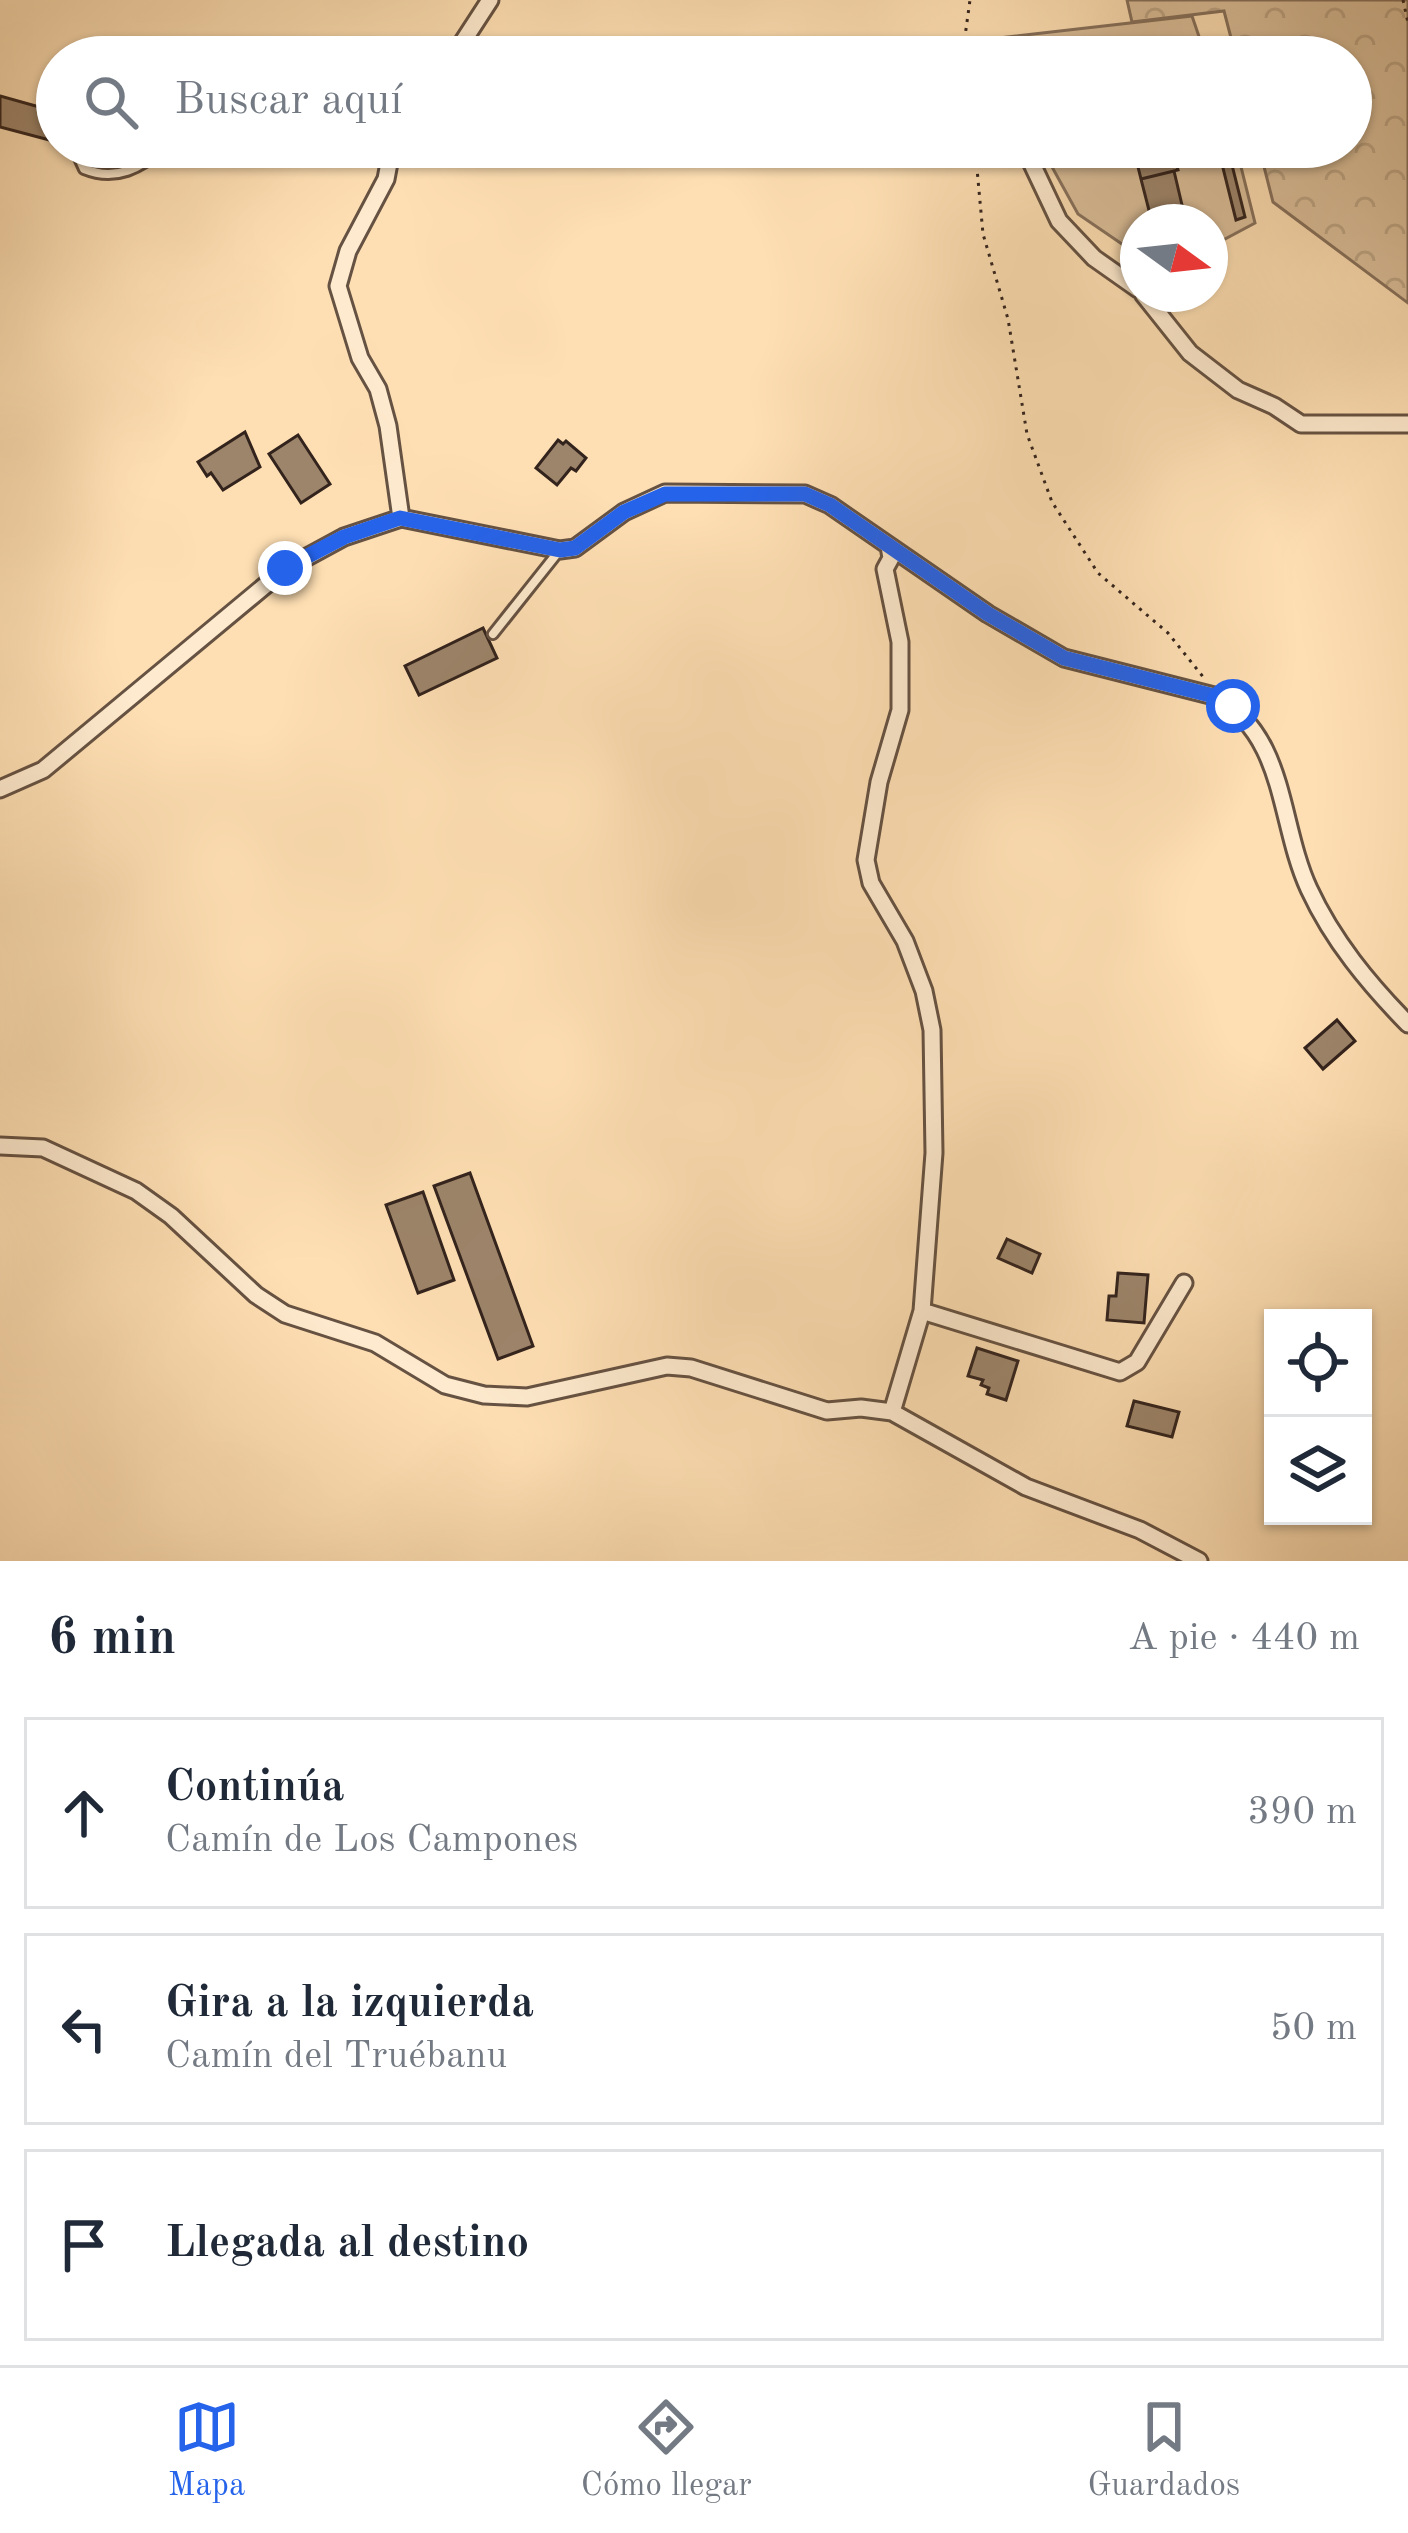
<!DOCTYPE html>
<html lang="es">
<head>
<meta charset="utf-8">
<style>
  :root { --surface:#fff; --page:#f2f2f3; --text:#1f2937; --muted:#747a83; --line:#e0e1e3; --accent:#2563eb }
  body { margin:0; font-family:"Old Standard TT",serif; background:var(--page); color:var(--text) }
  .controls { position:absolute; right:36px; bottom:36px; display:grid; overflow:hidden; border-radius:0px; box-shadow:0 3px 9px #0004 }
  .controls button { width:108px; height:108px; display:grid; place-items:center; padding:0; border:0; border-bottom:3px solid var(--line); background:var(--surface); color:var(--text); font:60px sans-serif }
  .compass { position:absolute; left:1120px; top:204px; width:108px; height:108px; border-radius:50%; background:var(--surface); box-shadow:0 3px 9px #0004; rotate:105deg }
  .stop { position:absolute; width:36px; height:36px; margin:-27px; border:9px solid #2563eb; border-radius:50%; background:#fff }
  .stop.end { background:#2563eb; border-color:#fff; box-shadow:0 3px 12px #0008 }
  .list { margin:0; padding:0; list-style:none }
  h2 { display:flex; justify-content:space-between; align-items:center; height:156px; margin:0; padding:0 48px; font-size:51px }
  h2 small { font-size:39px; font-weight:400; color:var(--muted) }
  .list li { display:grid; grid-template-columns:78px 1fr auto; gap:36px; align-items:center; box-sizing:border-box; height:192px; margin:0 24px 24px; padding:0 24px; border:3px solid var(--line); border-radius:0px }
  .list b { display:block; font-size:45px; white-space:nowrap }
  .list p { margin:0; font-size:39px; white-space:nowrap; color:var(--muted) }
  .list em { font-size:39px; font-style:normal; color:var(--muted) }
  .icon { flex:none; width:66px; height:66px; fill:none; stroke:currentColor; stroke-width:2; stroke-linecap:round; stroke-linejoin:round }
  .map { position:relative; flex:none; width:1408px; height:1561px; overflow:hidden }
  .search { position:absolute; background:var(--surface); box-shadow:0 3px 9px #0004; left:36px; right:36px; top:36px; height:132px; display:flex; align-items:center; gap:30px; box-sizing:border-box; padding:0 42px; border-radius:66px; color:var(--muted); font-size:45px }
  .sheet { height:804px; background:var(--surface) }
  nav { display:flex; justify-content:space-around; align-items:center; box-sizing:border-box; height:168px; border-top:3px solid var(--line); background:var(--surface); font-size:33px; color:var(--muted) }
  nav a { display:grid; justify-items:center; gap:6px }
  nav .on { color:var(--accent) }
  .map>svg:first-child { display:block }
  .green { fill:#dbbf9a; stroke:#87715c; stroke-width:3 }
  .forest { fill:url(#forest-crowns); stroke:#87715c; stroke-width:3 }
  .building { fill:#9d856b; stroke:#33231d; stroke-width:3 }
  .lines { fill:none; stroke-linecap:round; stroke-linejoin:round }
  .service-casing { stroke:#665242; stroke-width:14 }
  .minor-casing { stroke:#665242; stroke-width:21 }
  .path { stroke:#33231d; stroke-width:3; stroke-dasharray:3 6; stroke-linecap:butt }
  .service { stroke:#feeace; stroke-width:8 }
  .minor { stroke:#feeace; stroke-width:15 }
  .route { stroke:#2563eb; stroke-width:15 }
</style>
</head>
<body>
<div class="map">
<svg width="1408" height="1561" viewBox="0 0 1408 1561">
  <defs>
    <pattern id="forest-crowns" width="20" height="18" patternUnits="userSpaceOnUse" patternTransform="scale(3)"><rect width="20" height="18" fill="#dbbf9a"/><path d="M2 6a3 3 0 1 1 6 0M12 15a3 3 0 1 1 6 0" fill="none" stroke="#bca484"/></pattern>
  </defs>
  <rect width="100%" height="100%" fill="#fedfb3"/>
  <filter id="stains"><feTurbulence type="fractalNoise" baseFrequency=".00167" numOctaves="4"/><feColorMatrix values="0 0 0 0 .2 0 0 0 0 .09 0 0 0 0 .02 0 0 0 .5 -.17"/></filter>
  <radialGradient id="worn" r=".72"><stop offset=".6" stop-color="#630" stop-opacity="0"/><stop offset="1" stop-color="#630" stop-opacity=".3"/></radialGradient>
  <path class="green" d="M1192 16 1206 57H991L981 40Z
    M1041 147H1236L1255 223 1210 247V222H1138V255L1078 214Z"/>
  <path class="forest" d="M1127 0H1408V303L1273 202 1259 147H1351V57H1236L1224 11 1132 22Z"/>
  <path class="building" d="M0 96 57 112V142L0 127Z
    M1133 147H1172L1178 170 1141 179Z
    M1230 157 1245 217 1236 220 1221 160Z
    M1174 171 1186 222H1152L1141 179Z
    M245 432 260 467 223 490 211 473 207 476 198 462Z
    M298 435 330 484 301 503 269 454Z
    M558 440 563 444 566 441 586 458 576 471 571 468 557 485 536 468Z
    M483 628 497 658 419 695 405 666Z
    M1337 1020 1355 1041 1323 1069 1305 1048Z
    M470 1173 533 1346 498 1359 434 1186Z
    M423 1192 454 1280 418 1293 386 1205Z
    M1007 1239 1040 1254 1032 1273 998 1258Z
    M1118 1273 1148 1275 1144 1323 1107 1320 1109 1296H1116Z
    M977 1348 1018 1361 1006 1400 987 1394 989 1388 981 1385 983 1380 968 1376Z
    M1134 1401 1179 1412 1172 1437 1127 1426Z"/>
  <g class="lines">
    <defs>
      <path id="service" d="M74 147 84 169C116 182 141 168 166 147
        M493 634 559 551"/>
      <path id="minor" d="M453 57 490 0
        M392 147 386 179 348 251 338 286 360 358 378 389 388 426 401 518
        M1024 147 1059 221 1094 258 1138 289
        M1143 294 1190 353 1238 390 1274 406 1301 424H1408
        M401 518 560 550 575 548 624 512 665 493 805 494 830 505 988 614 1064 658 1214 696C1287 735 1278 822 1309 889 1333 941 1369 984 1408 1024
        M889 546 891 558 885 569 900 642V710L879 782 866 860 871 883 905 941 924 991 932 1030 934 1153 922 1311 892 1412
        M0 789 43 770 285 569 344 537 401 518
        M0 1146 43 1148 136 1191 171 1216 256 1295 285 1314 375 1343 445 1385 484 1395 527 1397 667 1366 691 1368 827 1411 861 1408 892 1412 1026 1487 1140 1530 1199 1561
        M922 1311 1120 1372 1137 1362 1184 1283"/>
    </defs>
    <use href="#service" class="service-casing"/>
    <use href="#minor" class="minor-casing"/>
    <path class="path" d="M1403 0 1408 23
      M966 57 963 51 970 0
      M975 147 983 234 1008 319 1027 434 1052 502 1098 573 1168 633 1204 678"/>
    <use href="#service" class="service"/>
    <use href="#minor" class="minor"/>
  </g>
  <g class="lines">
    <path class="route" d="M285 568 344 537 400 518 560 550 575 548 624 512 665 494H805L830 505 988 614 1064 658 1214 696 1233 706"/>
  </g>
  <rect width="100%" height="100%" filter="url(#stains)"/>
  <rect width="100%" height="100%" fill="url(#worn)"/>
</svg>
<div class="controls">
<button><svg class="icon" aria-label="locate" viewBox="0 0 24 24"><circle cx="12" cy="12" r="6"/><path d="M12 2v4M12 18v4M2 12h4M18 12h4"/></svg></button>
<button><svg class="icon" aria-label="layers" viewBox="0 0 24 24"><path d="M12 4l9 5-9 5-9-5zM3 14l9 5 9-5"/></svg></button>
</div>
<svg class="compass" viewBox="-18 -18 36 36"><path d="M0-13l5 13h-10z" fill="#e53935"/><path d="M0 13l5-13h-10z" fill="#747a83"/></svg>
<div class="stop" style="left:1233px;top:706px"></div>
<div class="stop end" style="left:285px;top:568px"></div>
<div class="search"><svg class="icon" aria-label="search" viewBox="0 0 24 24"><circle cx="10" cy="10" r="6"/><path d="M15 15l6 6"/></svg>Buscar aquí</div>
</div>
<section class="sheet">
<h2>6 min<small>A pie · 440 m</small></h2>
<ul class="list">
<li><svg class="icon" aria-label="ahead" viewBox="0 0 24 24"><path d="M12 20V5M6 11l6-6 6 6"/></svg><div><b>Continúa</b><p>Camín de Los Campones</p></div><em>390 m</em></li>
<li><svg class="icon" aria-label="left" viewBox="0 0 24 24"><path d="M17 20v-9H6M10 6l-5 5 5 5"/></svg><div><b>Gira a la izquierda</b><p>Camín del Truébanu</p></div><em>50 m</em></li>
<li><svg class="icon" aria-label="arrive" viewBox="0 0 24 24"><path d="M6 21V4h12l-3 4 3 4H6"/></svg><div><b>Llegada al destino</b></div></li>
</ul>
</section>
<nav>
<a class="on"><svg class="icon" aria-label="map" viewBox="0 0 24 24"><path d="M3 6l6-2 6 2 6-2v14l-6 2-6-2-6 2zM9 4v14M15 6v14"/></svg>Mapa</a>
<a><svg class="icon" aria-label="directions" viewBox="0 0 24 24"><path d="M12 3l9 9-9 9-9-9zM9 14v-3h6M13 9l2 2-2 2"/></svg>Cómo llegar</a>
<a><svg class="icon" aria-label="saved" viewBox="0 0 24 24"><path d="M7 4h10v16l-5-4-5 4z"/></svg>Guardados</a>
</nav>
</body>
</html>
